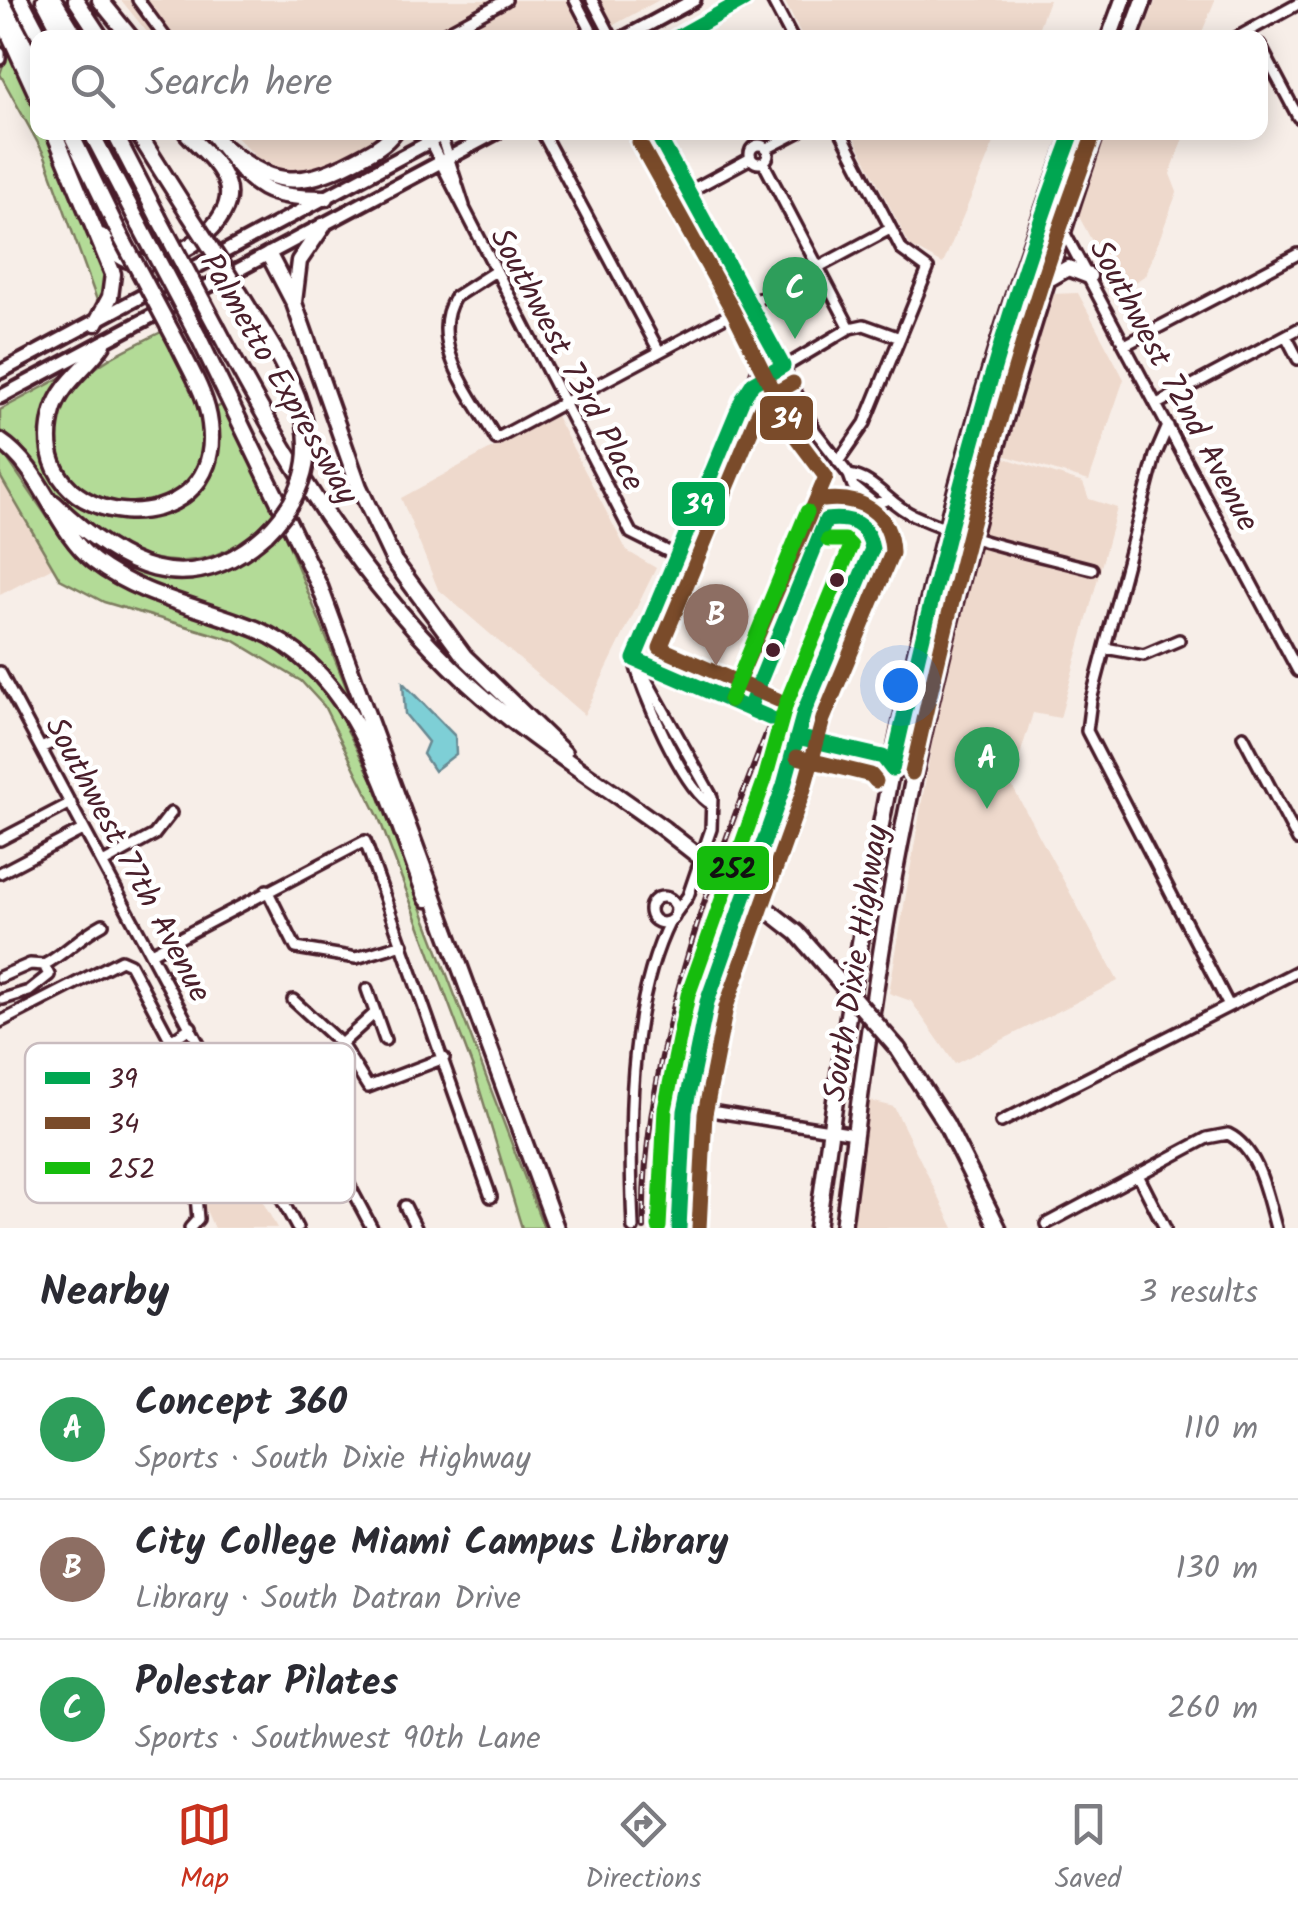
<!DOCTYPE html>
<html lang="en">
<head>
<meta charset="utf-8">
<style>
  :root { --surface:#fff; --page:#f2f2f3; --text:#2b2b33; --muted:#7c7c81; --line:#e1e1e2; --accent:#c8321e }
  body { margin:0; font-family:Kalam,sans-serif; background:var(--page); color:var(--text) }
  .you { position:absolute; left:900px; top:685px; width:35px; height:35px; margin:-25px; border:8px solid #fff; border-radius:50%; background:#1a73e8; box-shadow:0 0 0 15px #1a73e833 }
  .badge { display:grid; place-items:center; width:65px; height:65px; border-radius:50%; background:var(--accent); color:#fff; font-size:32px; font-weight:700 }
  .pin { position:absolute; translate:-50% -82px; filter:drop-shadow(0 2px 5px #0008) }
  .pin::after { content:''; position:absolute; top:52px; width:35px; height:30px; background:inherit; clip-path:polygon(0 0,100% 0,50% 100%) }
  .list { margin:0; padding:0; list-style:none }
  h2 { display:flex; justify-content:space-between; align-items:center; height:130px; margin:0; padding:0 40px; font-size:42px }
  h2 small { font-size:32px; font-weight:400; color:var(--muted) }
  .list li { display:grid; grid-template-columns:65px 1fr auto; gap:30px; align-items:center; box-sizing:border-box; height:140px; padding:0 40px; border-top:2px solid var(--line) }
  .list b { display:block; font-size:38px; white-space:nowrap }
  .list p { margin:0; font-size:32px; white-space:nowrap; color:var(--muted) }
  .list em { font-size:32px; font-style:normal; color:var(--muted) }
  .icon { flex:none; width:55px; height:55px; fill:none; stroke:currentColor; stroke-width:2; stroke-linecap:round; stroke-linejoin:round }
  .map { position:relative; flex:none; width:1298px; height:1228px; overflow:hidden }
  .search { position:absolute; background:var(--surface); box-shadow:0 5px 25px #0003; left:30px; right:30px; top:30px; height:110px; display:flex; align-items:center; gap:25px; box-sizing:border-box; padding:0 35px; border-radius:20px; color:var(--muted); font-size:38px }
  .sheet { height:550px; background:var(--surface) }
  nav { display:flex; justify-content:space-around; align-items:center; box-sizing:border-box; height:140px; border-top:2px solid var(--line); background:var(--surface); font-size:28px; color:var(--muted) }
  nav a { display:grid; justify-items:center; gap:5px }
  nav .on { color:var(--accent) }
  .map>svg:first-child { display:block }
  .built { fill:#eed9cc }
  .green { fill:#b3db97; stroke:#7e7d61; stroke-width:2.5 }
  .water { fill:#7ecfd6; stroke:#698992; stroke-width:2.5 }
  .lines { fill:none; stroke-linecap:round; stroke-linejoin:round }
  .minor-tunnel { stroke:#d4c5c2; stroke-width:9; stroke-dasharray:9 4.5; stroke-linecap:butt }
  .minor-casing { stroke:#4a1f2b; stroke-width:16 }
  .major-casing { stroke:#4a1f2b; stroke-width:19 }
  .highway-casing { stroke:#4a1f2b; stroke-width:21 }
  .minor { stroke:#fff; stroke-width:9 }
  .major { stroke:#fff; stroke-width:11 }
  .highway { stroke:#fff; stroke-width:14 }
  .rail-casing { stroke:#4a1f2b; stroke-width:6 }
  .rail { stroke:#fff; stroke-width:2.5; stroke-dasharray:8; stroke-linecap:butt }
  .highway-bridge-casing { stroke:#4a1f2b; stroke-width:21; stroke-linecap:butt }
  .highway-bridge { stroke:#fff; stroke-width:14 }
  .bus-1-casing { stroke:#fff; stroke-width:22 }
  .bus-2-casing { stroke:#fff; stroke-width:22 }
  .bus-3-casing { stroke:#fff; stroke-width:22 }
  .bus-1 { stroke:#00a651; stroke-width:15 }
  .bus-2 { stroke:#7a4b2a; stroke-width:15 }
  .bus-3 { stroke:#16bc0d; stroke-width:15 }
  .bus-dot { fill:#4a1f2b; stroke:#fff; stroke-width:4 }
  .labels { text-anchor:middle; stroke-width:9; stroke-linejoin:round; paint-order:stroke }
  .street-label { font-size:32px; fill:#4a1f2b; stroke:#fff }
  .key { fill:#fff; stroke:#c9bcbf; stroke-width:2.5 }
  .key-label { font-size:28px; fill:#4a1f2b }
  .line-badge { stroke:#fff; stroke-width:4 }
  .badge-label { font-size:28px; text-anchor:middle; font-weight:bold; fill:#fff }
  .pale-badge-label { font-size:28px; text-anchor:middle; font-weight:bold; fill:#111 }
</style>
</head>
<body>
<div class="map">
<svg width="1298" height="1228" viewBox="0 0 1298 1228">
  <rect width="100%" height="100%" fill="#f7eee8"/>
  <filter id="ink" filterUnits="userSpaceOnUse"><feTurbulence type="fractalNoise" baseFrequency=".01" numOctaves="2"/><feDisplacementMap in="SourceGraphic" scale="20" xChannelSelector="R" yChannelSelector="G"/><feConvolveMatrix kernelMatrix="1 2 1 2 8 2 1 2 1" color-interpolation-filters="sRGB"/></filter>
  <g filter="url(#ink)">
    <path class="built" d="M121 0H659L590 38 151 37Z
      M784 0H1049L1035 37 803 38Z
      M1156 0H1215L1200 37H1141Z
      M233 133H410L400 138 383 135 327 167 290 176 258 159Z
      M852 133H998L943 264 910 246Z
      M1105 133H1185L1170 174 1177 192 1146 275 1119 292 1075 209Z
      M1078 293 1124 379 1089 481 1003 455 1050 294Z
      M555 414 627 551 656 568 584 715 438 589 401 498Z
      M1002 457 1083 483 1089 499 1117 508 1060 718 1033 713 1011 784 1118 981 955 1064 911 1001 889 993 938 708Z
      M0 476 53 567 0 595Z
      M867 1100 894 1107 954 1228H850Z
      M247 1173 277 1228H214L200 1197Z"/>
    <path class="green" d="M0 28 37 113 38 132 46 133 108 271 98 303 45 156 0 74 5 59Z
      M163 331C177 359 198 390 203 422 218 530 47 532 57 431 59 412 64 397 78 383 101 359 134 346 163 331Z
      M64 376 68 377 46 427 82 504C131 533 199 514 215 455 219 440 216 424 214 409L222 405 275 511C216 579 144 575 79 518 50 493 32 455 0 433V410Z
      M0 448 65 543 91 567 143 597 270 644 308 672 334 704 372 779 544 1228H522L473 1068 379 818 324 706 301 681 233 640 104 602 60 579 0 476Z
      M282 528 355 709C281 598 203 626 109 563 119 565 133 572 146 574 195 585 248 562 282 528Z"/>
    <path class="water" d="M403 683 455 736 456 754 434 771 423 754 428 742 405 714Z"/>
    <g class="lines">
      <path class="minor-tunnel" d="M672 675 767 716"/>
      <defs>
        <path id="minor" d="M138 0 166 38
          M575 0 595 38
          M592 0 612 38
          M772 0 792 38
          M436 38 506 0
          M1236 38 1298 4
          M1260 45 1298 117
          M0 53V59
          M425 132 631 533 675 555
          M440 132 464 206
          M542 132 659 351
          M656 132 751 302 815 431 849 475 853 486 875 504 886 500
          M750 154a9 9 0 1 1 18 0a9 9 0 1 1-18 0Z
          M766 149 799 132
          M763 162 850 328 864 325 900 338
          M690 191 751 158
          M1064 232 1298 671
          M494 272 455 297C426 343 474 398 496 439L890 229
          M1286 336 1298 359
          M1125 345 1298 254
          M753 383 769 337
          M1157 404 1298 329
          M1168 426 1155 456 1091 700 1087 731 1228 1004
          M838 462 865 423 928 269 902 250 841 132
          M849 475C876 479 888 504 913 515 969 541 1031 553 1092 569
          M1105 648 1144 655 1179 640
          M634 659 672 675
          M638 665 712 797 711 829 688 896 675 914
          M0 672 297 1228
          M767 716 840 762 915 773
          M1243 736 1298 840
          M797 737C816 735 860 752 883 757L892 769
          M41 748 56 741
          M711 804C684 790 640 689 634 659L749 388 850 328
          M0 840 71 803
          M103 863 154 835 171 813
          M0 873 84 829
          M267 890 296 948 356 958 403 944
          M650 910a13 13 0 1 1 26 0a13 13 0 1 1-26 0Z
          M151 953 365 841 491 1197
          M44 965C66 953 80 936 103 924
          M0 977 30 964 44 965 49 975 29 991 3 999
          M367 989 385 1040
          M293 1000 341 1044 368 1087 444 1058
          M0 1022 121 960 130 964 171 1041
          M191 1027 171 1041 168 1061 180 1071 208 1059
          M341 1044 375 1013
          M180 1071C182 1094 226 1127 234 1162L227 1179 196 1196 198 1219 190 1228
          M233 1108 293 1080 372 1228
          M698 1109 855 1134
          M1001 1122 1298 971
          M245 1131 304 1100
          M1138 1175 1165 1228
          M405 1206 416 1228
          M1046 1224 1207 1138 1228 1134C1260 1150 1267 1197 1276 1228
          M633 1228C629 1134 627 1006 670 921
          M695 1228C684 1100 725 981 768 862 782 823 790 782 822 754"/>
        <path id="major" d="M624 38 694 0
          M675 38 744 0
          M0 372 448 132
          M0 397 497 132"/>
        <path id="highway" d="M1 0 38 70
          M21 0 41 38
          M44 0 64 38
          M54 0 77 38
          M76 0 101 38
          M100 0 131 38
          M0 14 38 97
          M1109 38 1123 0
          M1130 38 1144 0
          M54 132 113 274 110 297 96 323
          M70 132 120 235
          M91 132 140 226
          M114 132 158 217
          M137 132 189 214
          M211 132C253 183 254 198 326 198
          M219 143C270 185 296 191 355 160 370 152 384 146 394 132
          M101 236C110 246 117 257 131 261 166 271 242 223 226 182 220 163 199 147 186 132
          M269 255 294 303 359 487 394 561 464 656 564 753
          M1047 280 1068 268 1089 276
          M294 302 299 261 323 226
          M216 326C285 458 359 582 469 684 529 739 599 781 664 829
          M198 336 320 587 556 1228
          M103 344C88 367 62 382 53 411 18 536 227 549 210 424 207 396 191 371 179 346
          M0 441C43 469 54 529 94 561 141 597 202 607 256 629 361 673 389 804 427 899
          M54 503C118 565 187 605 266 534
          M898 1049 946 1124 998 1228
          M817 1228C866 863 936 476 1073 132
          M843 1228C858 1110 873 993 894 876 941 624 1013 376 1096 132"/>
      </defs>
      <use href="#minor" class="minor-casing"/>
      <use href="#major" class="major-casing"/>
      <use href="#highway" class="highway-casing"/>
      <use href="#minor" class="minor"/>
      <use href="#major" class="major"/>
      <use href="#highway" class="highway"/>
      <defs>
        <path id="rail" d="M644 1228C639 1052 724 837 790 675
          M659 1228C658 1182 666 1137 674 1092 709 892 795 702 871 515"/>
      </defs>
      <use href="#rail" class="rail-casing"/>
      <use href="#rail" class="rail"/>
      <defs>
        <path id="highway-bridge" d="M189 214C210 246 231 279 251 312 298 385 342 459 266 534
          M158 217 216 326
          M140 226 198 336
          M120 235 179 346
          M664 829 797 933 898 1049"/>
      </defs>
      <use href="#highway-bridge" class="highway-bridge-casing"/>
      <use href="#highway-bridge" class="highway-bridge"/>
      <defs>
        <path id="bus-1" d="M676 38 744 0
          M656 132 783 366
          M634 659 742 400 753 383 783 366
          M634 659 770 718
          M749 708 826 520
          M797 737 883 757 892 769
          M892 769C941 553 994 340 1073 132
          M679 1228 685 1111 707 1002 784 785 804 712 872 549C868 523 850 517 826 520"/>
        <path id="bus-2" d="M639 142 733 311 796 437 826 477 730 700
          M778 700 660 648 760 409 767 398 793 383
          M797 757 871 775 876 781
          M912 773C960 558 1014 346 1092 139
          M699 1228 705 1114 726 1007 803 792 823 719 892 553C891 512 861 496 824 500"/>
        <path id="bus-3" d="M730 700 807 512
          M659 1227 665 1109 688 995 765 779 786 704 851 546 845 540H828"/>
      </defs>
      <use href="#bus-1" class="bus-1-casing"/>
      <use href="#bus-2" class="bus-2-casing"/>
      <use href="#bus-3" class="bus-3-casing"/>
      <use href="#bus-1" class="bus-1"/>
      <use href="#bus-2" class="bus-2"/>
      <use href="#bus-3" class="bus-3"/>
    </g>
  </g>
  <g class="bus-dot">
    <circle cx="837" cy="580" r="9"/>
    <circle cx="773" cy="650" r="9"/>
  </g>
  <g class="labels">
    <g class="street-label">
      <text transform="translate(568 359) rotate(62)" y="11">Southwest 73rd Place</text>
      <text transform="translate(280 378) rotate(60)" y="11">Palmetto Expressway</text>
      <text transform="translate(1175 385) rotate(62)" y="11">Southwest 72nd Avenue</text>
      <text transform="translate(129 859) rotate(62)" y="11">Southwest 77th Avenue</text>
      <text transform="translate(855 963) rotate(-81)" y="11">South Dixie Highway</text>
    </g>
  </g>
  <rect x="25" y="1043" width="330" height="160" rx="15" class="key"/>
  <rect x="45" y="1072" width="45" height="12" fill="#00a651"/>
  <rect x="45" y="1117" width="45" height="12" fill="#7a4b2a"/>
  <rect x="45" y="1162" width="45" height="12" fill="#16bc0d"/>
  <g class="key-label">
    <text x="108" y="1088">39</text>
    <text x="108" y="1133">34</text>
    <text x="108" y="1178">252</text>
  </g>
  <g class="line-badge">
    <rect x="758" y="394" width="57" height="48" rx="10" fill="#7a4b2a"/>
    <rect x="670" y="480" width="57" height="48" rx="10" fill="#00a651"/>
    <rect x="695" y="844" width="76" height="48" rx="10" fill="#16bc0d"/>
  </g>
  <g class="badge-label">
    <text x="787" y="428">34</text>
    <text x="699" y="514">39</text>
  </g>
  <g class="pale-badge-label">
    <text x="733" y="878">252</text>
  </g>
</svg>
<div class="you"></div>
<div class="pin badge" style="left:987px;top:809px;background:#2e9e5b">A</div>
<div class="pin badge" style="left:716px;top:666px;background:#8d6e63">B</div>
<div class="pin badge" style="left:795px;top:339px;background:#2e9e5b">C</div>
<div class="search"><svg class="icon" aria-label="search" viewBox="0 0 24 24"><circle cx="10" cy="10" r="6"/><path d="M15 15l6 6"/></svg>Search here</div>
</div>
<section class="sheet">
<h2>Nearby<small>3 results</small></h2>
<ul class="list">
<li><span class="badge" style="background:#2e9e5b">A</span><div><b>Concept 360</b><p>Sports · South Dixie Highway</p></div><em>110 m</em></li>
<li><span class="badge" style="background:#8d6e63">B</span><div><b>City College Miami Campus Library</b><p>Library · South Datran Drive</p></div><em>130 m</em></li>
<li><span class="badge" style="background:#2e9e5b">C</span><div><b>Polestar Pilates</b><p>Sports · Southwest 90th Lane</p></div><em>260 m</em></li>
</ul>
</section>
<nav>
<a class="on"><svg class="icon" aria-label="map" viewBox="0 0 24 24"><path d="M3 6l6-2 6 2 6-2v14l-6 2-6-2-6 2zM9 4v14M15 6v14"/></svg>Map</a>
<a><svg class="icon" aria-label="directions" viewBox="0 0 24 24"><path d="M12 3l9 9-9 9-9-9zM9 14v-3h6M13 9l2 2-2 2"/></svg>Directions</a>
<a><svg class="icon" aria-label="saved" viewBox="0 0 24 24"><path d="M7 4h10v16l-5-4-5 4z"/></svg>Saved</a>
</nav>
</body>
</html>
